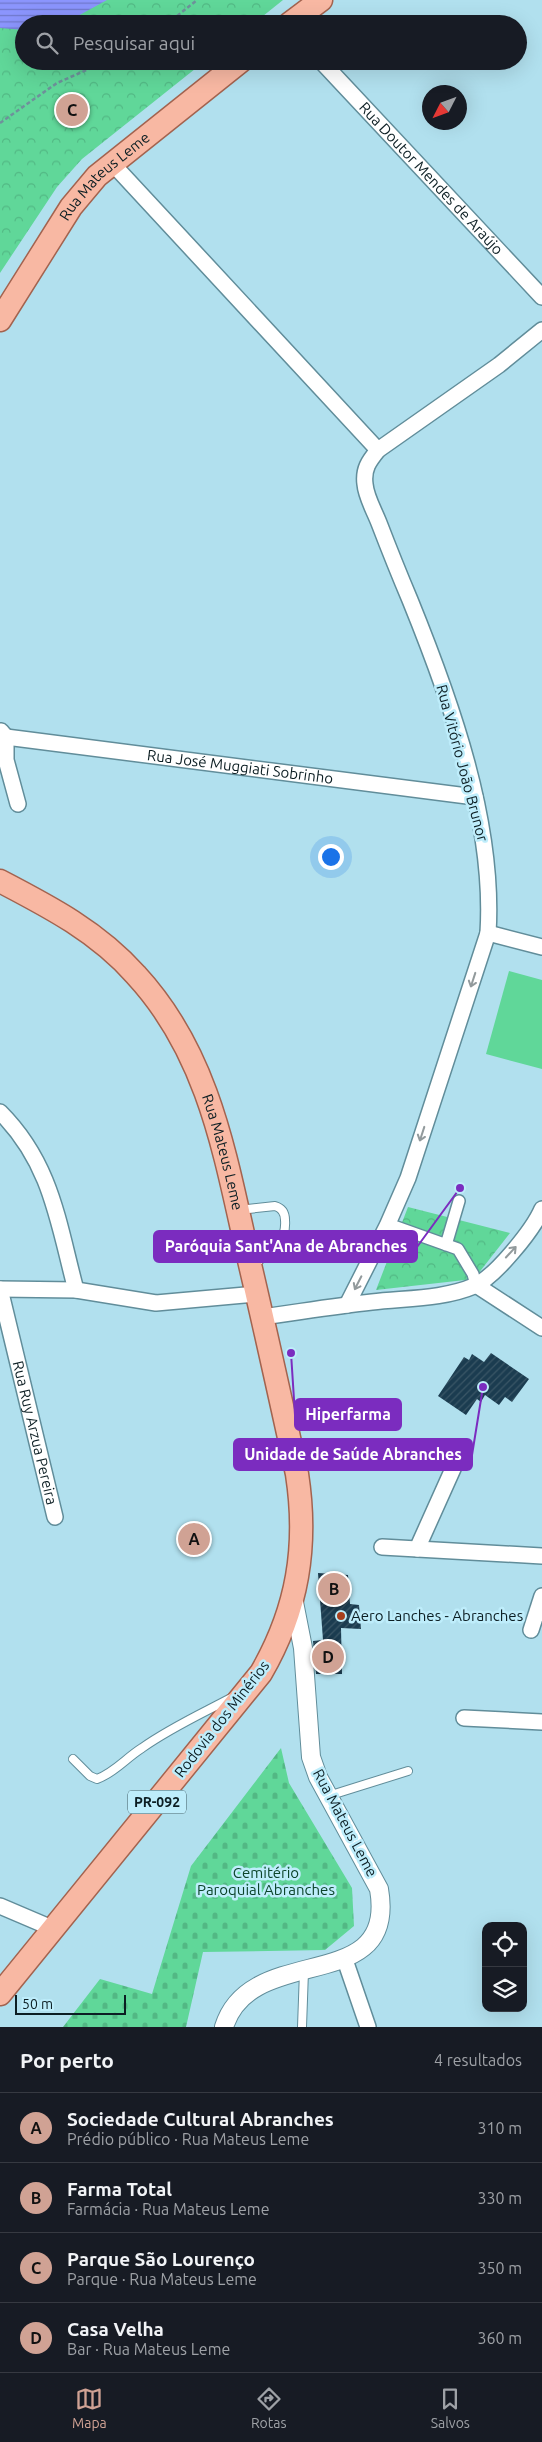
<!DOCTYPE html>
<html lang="pt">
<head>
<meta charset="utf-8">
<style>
  :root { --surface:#171b24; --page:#242831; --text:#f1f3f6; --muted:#9ea1a6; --line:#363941; --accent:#d0a294 }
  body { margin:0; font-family:Ubuntu,sans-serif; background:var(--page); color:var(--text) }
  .controls { position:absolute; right:15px; bottom:15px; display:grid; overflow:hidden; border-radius:10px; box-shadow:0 5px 20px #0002 }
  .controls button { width:45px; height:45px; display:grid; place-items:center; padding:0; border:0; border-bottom:1px solid var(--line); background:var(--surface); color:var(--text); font:25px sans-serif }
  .compass { position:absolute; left:422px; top:85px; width:45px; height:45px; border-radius:50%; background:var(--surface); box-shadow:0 5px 20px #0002; rotate:228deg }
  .scale { position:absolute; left:15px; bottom:12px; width:111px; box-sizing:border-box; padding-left:5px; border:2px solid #0c1e23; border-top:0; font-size:14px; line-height:18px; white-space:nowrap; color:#0c1e23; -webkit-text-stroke:4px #beedfb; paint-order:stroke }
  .you { position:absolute; left:330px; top:856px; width:18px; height:18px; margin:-12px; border:4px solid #fff; border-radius:50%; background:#1a73e8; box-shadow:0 0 0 8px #1a73e833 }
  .badge { display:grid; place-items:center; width:32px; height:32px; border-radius:50%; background:var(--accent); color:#111; font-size:16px; font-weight:700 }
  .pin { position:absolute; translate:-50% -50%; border:2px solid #fff; box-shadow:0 1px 5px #0006 }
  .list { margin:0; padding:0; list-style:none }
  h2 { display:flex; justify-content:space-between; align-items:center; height:65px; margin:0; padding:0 20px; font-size:21px }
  h2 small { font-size:16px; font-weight:400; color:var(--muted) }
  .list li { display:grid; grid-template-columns:32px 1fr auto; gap:15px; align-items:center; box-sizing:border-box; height:70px; padding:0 20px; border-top:1px solid var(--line) }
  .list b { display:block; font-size:19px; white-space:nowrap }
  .list p { margin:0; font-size:16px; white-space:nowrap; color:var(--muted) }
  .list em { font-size:16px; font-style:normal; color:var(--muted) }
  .icon { flex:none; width:28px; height:28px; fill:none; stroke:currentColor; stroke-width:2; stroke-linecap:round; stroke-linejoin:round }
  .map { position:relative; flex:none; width:542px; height:2027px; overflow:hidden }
  .search { position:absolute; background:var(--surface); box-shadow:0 5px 20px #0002; left:15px; right:15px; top:15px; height:55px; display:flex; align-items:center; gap:12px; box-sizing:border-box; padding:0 18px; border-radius:28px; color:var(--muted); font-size:19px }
  .sheet { height:345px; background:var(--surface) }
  nav { display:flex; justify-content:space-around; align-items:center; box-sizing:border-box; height:70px; border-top:1px solid var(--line); background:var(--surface); font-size:14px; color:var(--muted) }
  nav a { display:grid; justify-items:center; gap:2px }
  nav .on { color:var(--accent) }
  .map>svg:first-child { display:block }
  .green { fill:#60d799 }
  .cemetery { fill:url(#cemetery-stones) }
  .park { fill:url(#park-crowns) }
  .water { fill:url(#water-rules) }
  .building { fill:url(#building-hatch) }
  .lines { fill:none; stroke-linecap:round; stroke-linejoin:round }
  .service-casing { stroke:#618d9a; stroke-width:10 }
  .pedestrian-casing { stroke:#618d9a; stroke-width:14 }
  .minor-casing { stroke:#618d9a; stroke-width:18 }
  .tertiary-casing { stroke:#618d9a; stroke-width:20 }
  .primary-casing { stroke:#a3634f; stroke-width:25 }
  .path { stroke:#6e919b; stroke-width:2.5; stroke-dasharray:4 2.5; stroke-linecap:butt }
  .service { stroke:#fff; stroke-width:8 }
  .pedestrian { stroke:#fff; stroke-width:11 }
  .minor { stroke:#fff; stroke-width:15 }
  .tertiary { stroke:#fff; stroke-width:18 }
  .primary { stroke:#f8b8a3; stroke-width:22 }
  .oneway { stroke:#929a9c }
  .poi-dot { fill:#a73f1d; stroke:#beedfb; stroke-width:2 }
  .labels { text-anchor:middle; stroke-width:5; stroke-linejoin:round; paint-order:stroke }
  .shield { fill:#beedfb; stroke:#415c64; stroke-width:1 }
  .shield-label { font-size:14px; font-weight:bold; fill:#0c1e23 }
  .street-label { font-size:15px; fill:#0c1e23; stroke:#beedfb }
  .poi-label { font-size:15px; fill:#0c1e23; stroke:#beedfb; text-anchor:start }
  .park-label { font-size:15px; fill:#0c442a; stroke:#beedfb }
  .leader { fill:none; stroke:#7b2cbf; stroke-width:2 }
  .callout-dot { fill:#7b2cbf; stroke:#beedfb; stroke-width:2 }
  .callout { fill:#7b2cbf; stroke:#7b2cbf; stroke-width:2 }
  .callout-label { font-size:16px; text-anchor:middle; font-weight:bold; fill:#fff }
</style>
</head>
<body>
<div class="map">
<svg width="542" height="2027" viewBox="0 0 542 2027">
  <defs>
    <pattern id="cemetery-stones" width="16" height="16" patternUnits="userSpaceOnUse" patternTransform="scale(1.25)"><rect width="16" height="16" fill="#60d799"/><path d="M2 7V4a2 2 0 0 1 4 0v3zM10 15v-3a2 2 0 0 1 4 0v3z" fill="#52b884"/></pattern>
    <pattern id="park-crowns" width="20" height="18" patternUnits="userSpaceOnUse" patternTransform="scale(1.25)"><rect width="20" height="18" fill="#60d799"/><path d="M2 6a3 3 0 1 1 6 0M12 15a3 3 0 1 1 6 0" fill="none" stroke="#52b884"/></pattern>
    <pattern id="water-rules" width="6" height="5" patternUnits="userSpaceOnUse" patternTransform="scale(1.25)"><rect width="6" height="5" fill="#8b95fd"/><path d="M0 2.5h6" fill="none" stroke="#7079cc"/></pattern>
    <pattern id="building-hatch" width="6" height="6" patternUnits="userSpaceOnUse" patternTransform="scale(1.25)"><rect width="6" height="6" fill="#1b3c50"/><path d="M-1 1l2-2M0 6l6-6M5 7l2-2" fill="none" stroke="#3a5666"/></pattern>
  </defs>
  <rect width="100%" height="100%" fill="#b1e0ee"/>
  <path class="green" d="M509 971 542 980V1069L486 1054Z"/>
  <path class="cemetery" d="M281 1748 289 1783 352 1888 354 1926 325 1950 203 1952 186 2027H63L100 1979 152 1994 191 1866Z"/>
  <path class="park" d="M0 0H283L253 24H24V61H205L82 159 57 187 0 273Z
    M408 1207 510 1233 474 1279 376 1290Z"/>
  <path class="water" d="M0 0H107L76 17 57 24H24V30L0 28Z"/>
  <path class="building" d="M491 1353 529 1379 512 1402 505 1397 499 1405 485 1395 481 1402 477 1399 466 1415 438 1396 464 1357 469 1360 472 1354 484 1362Z
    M318 1573 348 1575 350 1604 359 1605 361 1629 341 1628 342 1674H316L313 1641 323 1640Z"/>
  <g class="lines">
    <defs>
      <path id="service" d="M239 1210 275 1206C282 1208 285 1213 285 1220 287 1244 269 1252 252 1266
        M73 1759 90 1776 97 1779C114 1773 126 1758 142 1748 170 1728 201 1714 231 1698
        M328 1796 408 1771
        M302 2027 304 1971"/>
      <path id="pedestrian" d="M388 1224 458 1249 473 1274 476 1285
        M446 1245 459 1201"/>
      <g id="minor">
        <path id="s1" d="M321 61 542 297"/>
        <path d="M111 162 378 450"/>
        <path d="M1 731 6 737V760L18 804"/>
        <path id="s2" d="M6 737 475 797"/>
        <path d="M488 933 542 947"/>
        <path d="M0 1112C52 1164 58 1223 76 1290"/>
        <path d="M476 1285 542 1328"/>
        <path d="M0 1289 76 1290 156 1303 257 1294"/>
        <path id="s3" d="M0 1289 55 1517"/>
        <path d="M347 1305 387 1226 408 1178 488 933C495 823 451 701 410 600 399 574 389 549 379 523 374 510 366 497 365 484 363 469 369 461 378 450L499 365 542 330"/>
        <path d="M262 1317C299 1312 335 1306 372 1302 405 1298 444 1299 474 1286 495 1277 533 1230 542 1209"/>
        <path d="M382 1547 542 1556"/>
        <path d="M417 1549 461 1451"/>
        <path d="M531 1630 542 1596"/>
        <path d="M464 1718 542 1722"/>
        <path d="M0 1906 54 1929"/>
        <path d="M345 1960 368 2027"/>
      </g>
      <path id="tertiary" d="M224 2027C251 1940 398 1998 379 1889L318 1777 311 1757 303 1648 293 1597"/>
      <g id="primary">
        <path d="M289 24 321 0"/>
        <path id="s4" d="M0 320 71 207 97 176 241 61"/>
        <path id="s5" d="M0 881C50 907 98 932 136 975 209 1054 225 1155 248 1256 265 1328 281 1401 297 1474 308 1546 298 1609 261 1673L0 1994"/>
      </g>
    </defs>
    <use href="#service" class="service-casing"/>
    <use href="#pedestrian" class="pedestrian-casing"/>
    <use href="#minor" class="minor-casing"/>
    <use href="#tertiary" class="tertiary-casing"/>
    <use href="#primary" class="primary-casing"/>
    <path class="path" d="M167 24 197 0
      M0 123 57 83 107 61"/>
    <use href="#service" class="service"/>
    <use href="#pedestrian" class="pedestrian"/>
    <use href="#minor" class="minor"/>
    <use href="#tertiary" class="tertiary"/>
    <use href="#primary" class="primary"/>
  </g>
  <defs><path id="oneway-shaft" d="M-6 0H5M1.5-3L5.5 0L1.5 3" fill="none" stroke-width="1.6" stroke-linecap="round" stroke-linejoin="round" transform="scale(1.25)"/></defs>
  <g class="oneway">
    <use href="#oneway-shaft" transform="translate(473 980) rotate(108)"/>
    <use href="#oneway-shaft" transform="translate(422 1134) rotate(108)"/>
    <use href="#oneway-shaft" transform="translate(511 1252) rotate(-47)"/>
    <use href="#oneway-shaft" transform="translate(358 1283) rotate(117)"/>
  </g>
  <circle class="poi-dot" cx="341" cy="1616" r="5"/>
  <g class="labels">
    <rect class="shield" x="128" y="1790.5" width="58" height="23" rx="4"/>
    <g class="shield-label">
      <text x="157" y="1807">PR-092</text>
    </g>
    <g class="street-label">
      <text dy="5" stroke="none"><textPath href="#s4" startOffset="179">Rua Mateus Leme</textPath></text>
      <text dy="5" stroke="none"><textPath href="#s1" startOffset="161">Rua Doutor Mendes de Araújo</textPath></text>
      <text transform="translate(462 763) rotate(75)" y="5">Rua Vitório João Brunor</text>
      <text dy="5" stroke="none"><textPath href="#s2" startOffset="236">Rua José Muggiati Sobrinho</textPath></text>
      <text dy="5" stroke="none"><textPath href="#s5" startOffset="366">Rua Mateus Leme</textPath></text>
      <text dy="5" stroke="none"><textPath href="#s3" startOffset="148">Rua Ruy Arzua Pereira</textPath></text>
      <text transform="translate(222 1719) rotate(-52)" y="5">Rodovia dos Minérios</text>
      <text transform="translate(345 1823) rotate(62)" y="5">Rua Mateus Leme</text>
    </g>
    <g class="poi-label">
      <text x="351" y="1621">Aero Lanches - Abranches</text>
    </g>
    <g class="park-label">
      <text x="266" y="1878">Cemitério<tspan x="266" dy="17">Paroquial Abranches</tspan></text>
    </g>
  </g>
  <path class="leader" d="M460 1188L417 1247M291 1353L295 1415M483 1387L472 1455"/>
  <g class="callout-dot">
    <circle cx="460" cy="1188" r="5"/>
    <circle cx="291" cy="1353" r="5"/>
    <circle cx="483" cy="1387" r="5"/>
  </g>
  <g class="callout">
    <rect x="154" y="1231" width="263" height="31" rx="5"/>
    <rect x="295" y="1399" width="106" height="31" rx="5"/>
    <rect x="234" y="1439" width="238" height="31" rx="5"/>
  </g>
  <g class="callout-label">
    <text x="286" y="1252">Paróquia Sant'Ana de Abranches</text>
    <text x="348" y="1420">Hiperfarma</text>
    <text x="353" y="1460">Unidade de Saúde Abranches</text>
  </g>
</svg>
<div class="controls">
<button><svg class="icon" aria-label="locate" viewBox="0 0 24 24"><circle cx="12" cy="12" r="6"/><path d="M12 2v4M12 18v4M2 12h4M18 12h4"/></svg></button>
<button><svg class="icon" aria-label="layers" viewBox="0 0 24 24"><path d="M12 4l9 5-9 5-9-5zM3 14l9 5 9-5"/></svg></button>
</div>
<svg class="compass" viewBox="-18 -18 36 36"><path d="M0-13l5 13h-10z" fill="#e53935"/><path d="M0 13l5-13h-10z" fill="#9ea1a6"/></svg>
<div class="scale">50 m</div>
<div class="you"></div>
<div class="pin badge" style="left:194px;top:1539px">A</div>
<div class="pin badge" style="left:334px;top:1589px">B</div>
<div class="pin badge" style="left:72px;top:110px">C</div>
<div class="pin badge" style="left:328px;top:1657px">D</div>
<div class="search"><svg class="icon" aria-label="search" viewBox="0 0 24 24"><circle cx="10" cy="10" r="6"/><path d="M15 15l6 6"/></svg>Pesquisar aqui</div>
</div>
<section class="sheet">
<h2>Por perto<small>4 resultados</small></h2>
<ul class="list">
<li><span class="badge">A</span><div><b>Sociedade Cultural Abranches</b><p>Prédio público · Rua Mateus Leme</p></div><em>310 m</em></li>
<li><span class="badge">B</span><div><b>Farma Total</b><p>Farmácia · Rua Mateus Leme</p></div><em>330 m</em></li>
<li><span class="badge">C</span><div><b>Parque São Lourenço</b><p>Parque · Rua Mateus Leme</p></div><em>350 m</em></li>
<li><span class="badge">D</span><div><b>Casa Velha</b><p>Bar · Rua Mateus Leme</p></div><em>360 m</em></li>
</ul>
</section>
<nav>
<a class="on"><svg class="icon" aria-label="map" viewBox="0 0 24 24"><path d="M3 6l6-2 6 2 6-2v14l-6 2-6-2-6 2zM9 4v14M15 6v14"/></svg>Mapa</a>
<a><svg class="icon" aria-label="directions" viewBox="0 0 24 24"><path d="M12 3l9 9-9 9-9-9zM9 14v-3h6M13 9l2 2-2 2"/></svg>Rotas</a>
<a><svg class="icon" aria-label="saved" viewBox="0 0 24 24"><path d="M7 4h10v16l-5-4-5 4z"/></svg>Salvos</a>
</nav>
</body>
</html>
